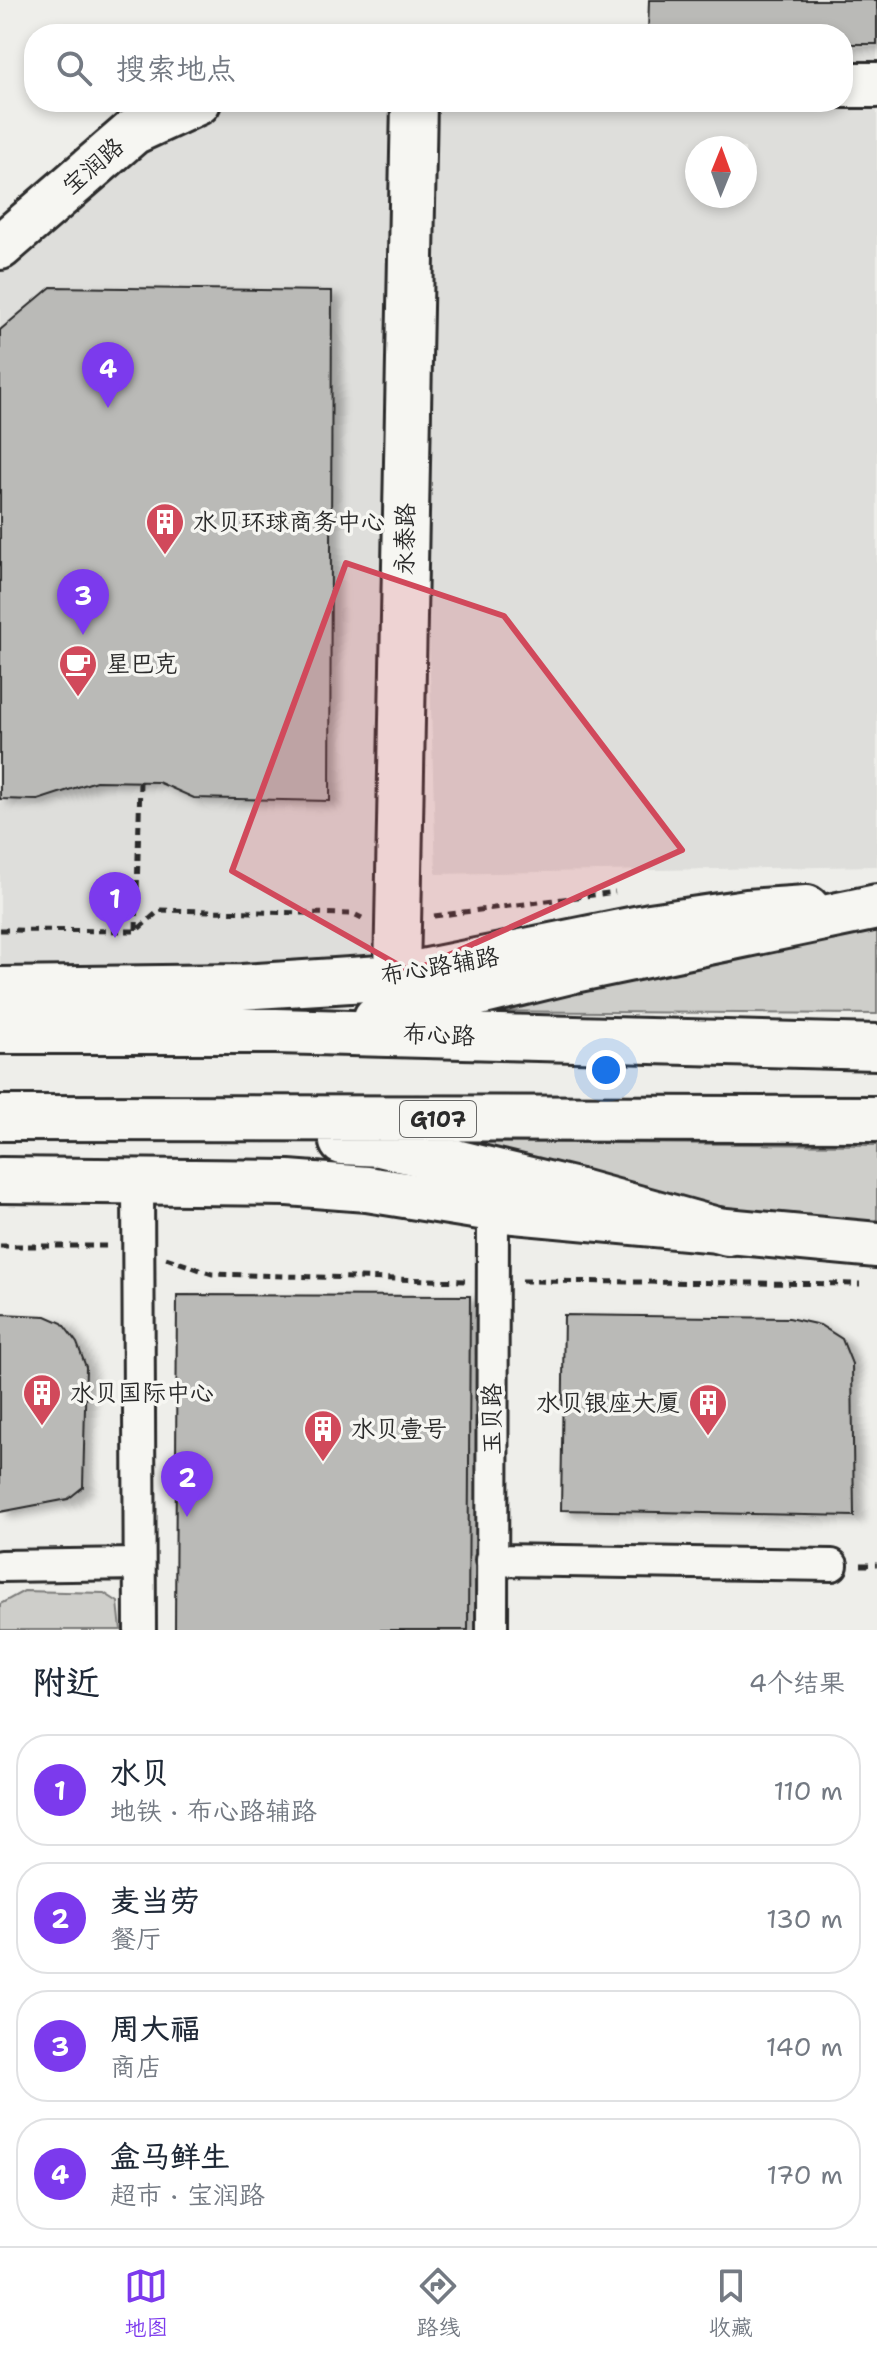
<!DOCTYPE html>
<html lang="zh">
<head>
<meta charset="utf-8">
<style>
  :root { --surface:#fff; --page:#f2f2f3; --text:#1f2937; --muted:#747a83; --line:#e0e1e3; --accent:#7c3aed }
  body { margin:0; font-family:"Shantell Sans","LXGW WenKai TC",sans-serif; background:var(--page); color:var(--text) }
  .compass { position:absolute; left:685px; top:136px; width:72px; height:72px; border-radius:50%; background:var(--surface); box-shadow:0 4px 12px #0003; rotate:1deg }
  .you { position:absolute; left:606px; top:1070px; width:28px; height:28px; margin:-20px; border:6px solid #fff; border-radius:50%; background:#1a73e8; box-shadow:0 0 0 12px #1a73e833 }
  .badge { display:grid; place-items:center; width:52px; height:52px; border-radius:50%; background:var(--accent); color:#fff; font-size:26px; font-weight:700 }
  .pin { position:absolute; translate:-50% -66px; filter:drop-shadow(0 2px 4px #0008) }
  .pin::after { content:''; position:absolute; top:42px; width:28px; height:24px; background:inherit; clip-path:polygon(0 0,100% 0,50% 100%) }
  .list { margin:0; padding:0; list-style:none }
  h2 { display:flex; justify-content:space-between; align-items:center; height:104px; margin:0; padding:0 32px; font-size:34px }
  h2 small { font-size:26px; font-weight:400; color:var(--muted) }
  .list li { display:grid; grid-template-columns:52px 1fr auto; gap:24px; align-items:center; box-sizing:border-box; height:112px; margin:0 16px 16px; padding:0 16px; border:2px solid var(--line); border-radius:32px }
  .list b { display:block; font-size:30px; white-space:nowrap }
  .list p { margin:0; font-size:26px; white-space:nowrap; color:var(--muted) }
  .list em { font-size:26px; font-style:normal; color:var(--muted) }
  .icon { flex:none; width:44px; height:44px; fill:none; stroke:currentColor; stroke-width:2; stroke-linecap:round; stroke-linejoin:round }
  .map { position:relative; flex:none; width:877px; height:1630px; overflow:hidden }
  .search { position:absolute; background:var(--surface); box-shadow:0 4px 12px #0003; left:24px; right:24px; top:24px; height:88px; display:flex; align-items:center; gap:20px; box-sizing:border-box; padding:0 28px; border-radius:32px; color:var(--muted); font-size:30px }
  .sheet { height:616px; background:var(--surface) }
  nav { display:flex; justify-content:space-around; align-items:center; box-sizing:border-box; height:112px; border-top:2px solid var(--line); background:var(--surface); font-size:22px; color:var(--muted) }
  nav a { display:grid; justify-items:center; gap:4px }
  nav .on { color:var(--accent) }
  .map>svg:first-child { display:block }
  .built { fill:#dededb; fill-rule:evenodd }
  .green { fill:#cececa; stroke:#7c7c7a; stroke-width:2 }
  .building { fill:#babab7; stroke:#2b2b2b; stroke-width:2; filter:url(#shadow) }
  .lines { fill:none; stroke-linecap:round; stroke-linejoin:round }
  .street-casing { stroke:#2b2b2b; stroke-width:36 }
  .secondary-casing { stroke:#2b2b2b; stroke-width:50 }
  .primary-casing { stroke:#2b2b2b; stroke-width:50 }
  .highway-casing { stroke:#2b2b2b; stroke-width:50 }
  .path { stroke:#2b2b2b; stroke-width:5; stroke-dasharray:8 6; stroke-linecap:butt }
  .street { stroke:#f6f6f2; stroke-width:30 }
  .secondary { stroke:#f6f6f2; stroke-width:44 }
  .primary { stroke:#f6f6f2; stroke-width:44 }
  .highway { stroke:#f6f6f2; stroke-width:44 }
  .marked { fill:#d1495b; fill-opacity:0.2; stroke:#d1495b; stroke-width:6; stroke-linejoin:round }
  .labels { text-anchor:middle; stroke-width:7; stroke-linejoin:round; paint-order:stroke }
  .shield { fill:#f6f6f2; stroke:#686867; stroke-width:2 }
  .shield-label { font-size:22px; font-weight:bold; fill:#2b2b2b }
  .street-label { font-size:24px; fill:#2b2b2b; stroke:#f6f6f2 }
  .poi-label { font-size:24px; fill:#2b2b2b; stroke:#f6f6f2; text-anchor:start }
</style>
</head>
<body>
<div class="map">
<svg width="877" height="1630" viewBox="0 0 877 1630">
  <defs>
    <filter id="shadow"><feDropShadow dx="9" dy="5" stdDeviation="4" flood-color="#0004"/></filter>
  </defs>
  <rect width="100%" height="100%" fill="#eeeeea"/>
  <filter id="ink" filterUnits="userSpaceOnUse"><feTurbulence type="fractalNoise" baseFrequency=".0125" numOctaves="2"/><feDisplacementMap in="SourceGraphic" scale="16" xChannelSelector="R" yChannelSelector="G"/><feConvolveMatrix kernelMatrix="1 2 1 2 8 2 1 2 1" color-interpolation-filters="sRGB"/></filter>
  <g filter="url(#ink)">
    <path class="built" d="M843 47H877V866L436 874 414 139 397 977 0 985V247L198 102H843ZM697 148H745V196H697Z"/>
    <path class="green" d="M877 926V1014L450 1011Z
      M451 1142 877 1145V1222L721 1208Z
      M24 1591 104 1593 118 1602 121 1630H0V1604Z"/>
    <path class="building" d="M649 0H877V44H843V34H648Z
      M51 287 332 291 330 801 194 798 158 782 96 781 38 800 0 799V330Z
      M177 1295 470 1296 468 1630H175Z
      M0 1314 46 1316 62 1323 77 1343 86 1367 83 1487 68 1499 0 1512Z
      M564 1315 789 1318 820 1325 842 1339 852 1364 854 1516 561 1510Z"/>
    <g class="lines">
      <defs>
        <path id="street" d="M138 1182 140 1630
          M491 1560 832 1565
          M0 1566 139 1564
          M492 1630 493 1209"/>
        <path id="secondary" d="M843 85H877
          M0 247 133 132 198 102
          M397 977 414 102"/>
        <path id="primary" d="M0 990 242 987 397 977 650 926 747 912 807 908
          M0 1180 288 1183 367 1189 493 1209 877 1245"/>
        <path id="highway" d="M376 1018 574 970 877 907
          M0 1031H276L877 1047
          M0 1118 877 1119
          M342 1142 380 1144 576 1191 728 1233"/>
      </defs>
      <use href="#street" class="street-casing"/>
      <use href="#secondary" class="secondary-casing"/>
      <use href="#primary" class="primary-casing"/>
      <use href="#highway" class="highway-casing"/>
      <path class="path" d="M434 916 615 892
        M0 930 136 931 160 910 354 914 362 918
        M136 930 140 782
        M0 1246H111
        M166 1258 212 1274 465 1281
        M522 1281 860 1284
        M861 1565H877"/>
      <use href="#street" class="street"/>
      <use href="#secondary" class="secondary"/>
      <use href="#primary" class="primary"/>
      <use href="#highway" class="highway"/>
    </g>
  </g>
  <path class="marked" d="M346 563 504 616 682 850 411 972 232 871Z"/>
  <defs>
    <symbol id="building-pin" viewBox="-11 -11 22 30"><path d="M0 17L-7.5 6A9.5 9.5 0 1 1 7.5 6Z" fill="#d1495b" stroke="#f6f6f2"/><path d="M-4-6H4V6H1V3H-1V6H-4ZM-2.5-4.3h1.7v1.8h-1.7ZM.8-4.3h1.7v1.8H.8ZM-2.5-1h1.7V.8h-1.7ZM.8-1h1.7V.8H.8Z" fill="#fff"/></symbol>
    <symbol id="cafe-pin" viewBox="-11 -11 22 30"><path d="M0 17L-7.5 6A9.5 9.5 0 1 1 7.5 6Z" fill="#d1495b" stroke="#f6f6f2"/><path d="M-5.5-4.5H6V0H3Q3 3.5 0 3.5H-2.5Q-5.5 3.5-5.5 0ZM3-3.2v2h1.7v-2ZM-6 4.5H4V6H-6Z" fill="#fff"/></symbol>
  </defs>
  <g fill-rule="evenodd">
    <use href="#building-pin" x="143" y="500" width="44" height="60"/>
    <use href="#cafe-pin" x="56" y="642" width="44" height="60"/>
    <use href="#building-pin" x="20" y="1371" width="44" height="60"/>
    <use href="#building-pin" x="686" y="1381" width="44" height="60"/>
    <use href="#building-pin" x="301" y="1407" width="44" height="60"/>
  </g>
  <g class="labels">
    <rect class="shield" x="400" y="1101" width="76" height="36" rx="6"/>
    <g class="shield-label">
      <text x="438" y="1127">G107</text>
    </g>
    <g class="street-label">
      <text transform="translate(93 166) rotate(-41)" y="8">宝润路</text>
      <text transform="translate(405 539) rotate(-89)" y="8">永泰路</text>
      <text transform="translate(440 966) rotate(-10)" y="8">布心路辅路</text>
      <text transform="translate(439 1035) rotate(2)" y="8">布心路</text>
      <text transform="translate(492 1419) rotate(-90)" y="8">玉贝路</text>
    </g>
    <g class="poi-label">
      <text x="193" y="530">水贝环球商务中心</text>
      <text x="106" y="672">星巴克</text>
      <text x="70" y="1401">水贝国际中心</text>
      <text x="680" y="1411" text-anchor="end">水贝银座大厦</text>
      <text x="351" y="1437">水贝壹号</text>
    </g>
  </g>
</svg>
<svg class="compass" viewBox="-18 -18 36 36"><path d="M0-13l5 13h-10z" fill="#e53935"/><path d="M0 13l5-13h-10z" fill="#747a83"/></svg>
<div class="you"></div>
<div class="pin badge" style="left:115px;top:938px">1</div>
<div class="pin badge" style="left:187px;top:1517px">2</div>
<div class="pin badge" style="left:83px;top:635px">3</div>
<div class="pin badge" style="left:108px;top:408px">4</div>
<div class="search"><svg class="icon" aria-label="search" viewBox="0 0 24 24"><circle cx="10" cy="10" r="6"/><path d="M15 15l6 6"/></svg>搜索地点</div>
</div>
<section class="sheet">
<h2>附近<small>4个结果</small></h2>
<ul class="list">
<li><span class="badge">1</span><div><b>水贝</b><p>地铁 · 布心路辅路</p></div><em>110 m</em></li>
<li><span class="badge">2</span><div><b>麦当劳</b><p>餐厅</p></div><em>130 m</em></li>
<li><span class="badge">3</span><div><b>周大福</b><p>商店</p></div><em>140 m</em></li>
<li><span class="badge">4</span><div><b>盒马鲜生</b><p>超市 · 宝润路</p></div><em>170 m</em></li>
</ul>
</section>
<nav>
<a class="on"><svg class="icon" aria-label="map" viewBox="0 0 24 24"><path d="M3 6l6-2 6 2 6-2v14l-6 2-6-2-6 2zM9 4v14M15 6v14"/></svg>地图</a>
<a><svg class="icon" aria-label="directions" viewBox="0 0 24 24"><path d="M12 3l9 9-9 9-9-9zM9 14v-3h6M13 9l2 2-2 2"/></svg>路线</a>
<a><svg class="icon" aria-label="saved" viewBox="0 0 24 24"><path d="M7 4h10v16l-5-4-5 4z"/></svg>收藏</a>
</nav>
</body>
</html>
